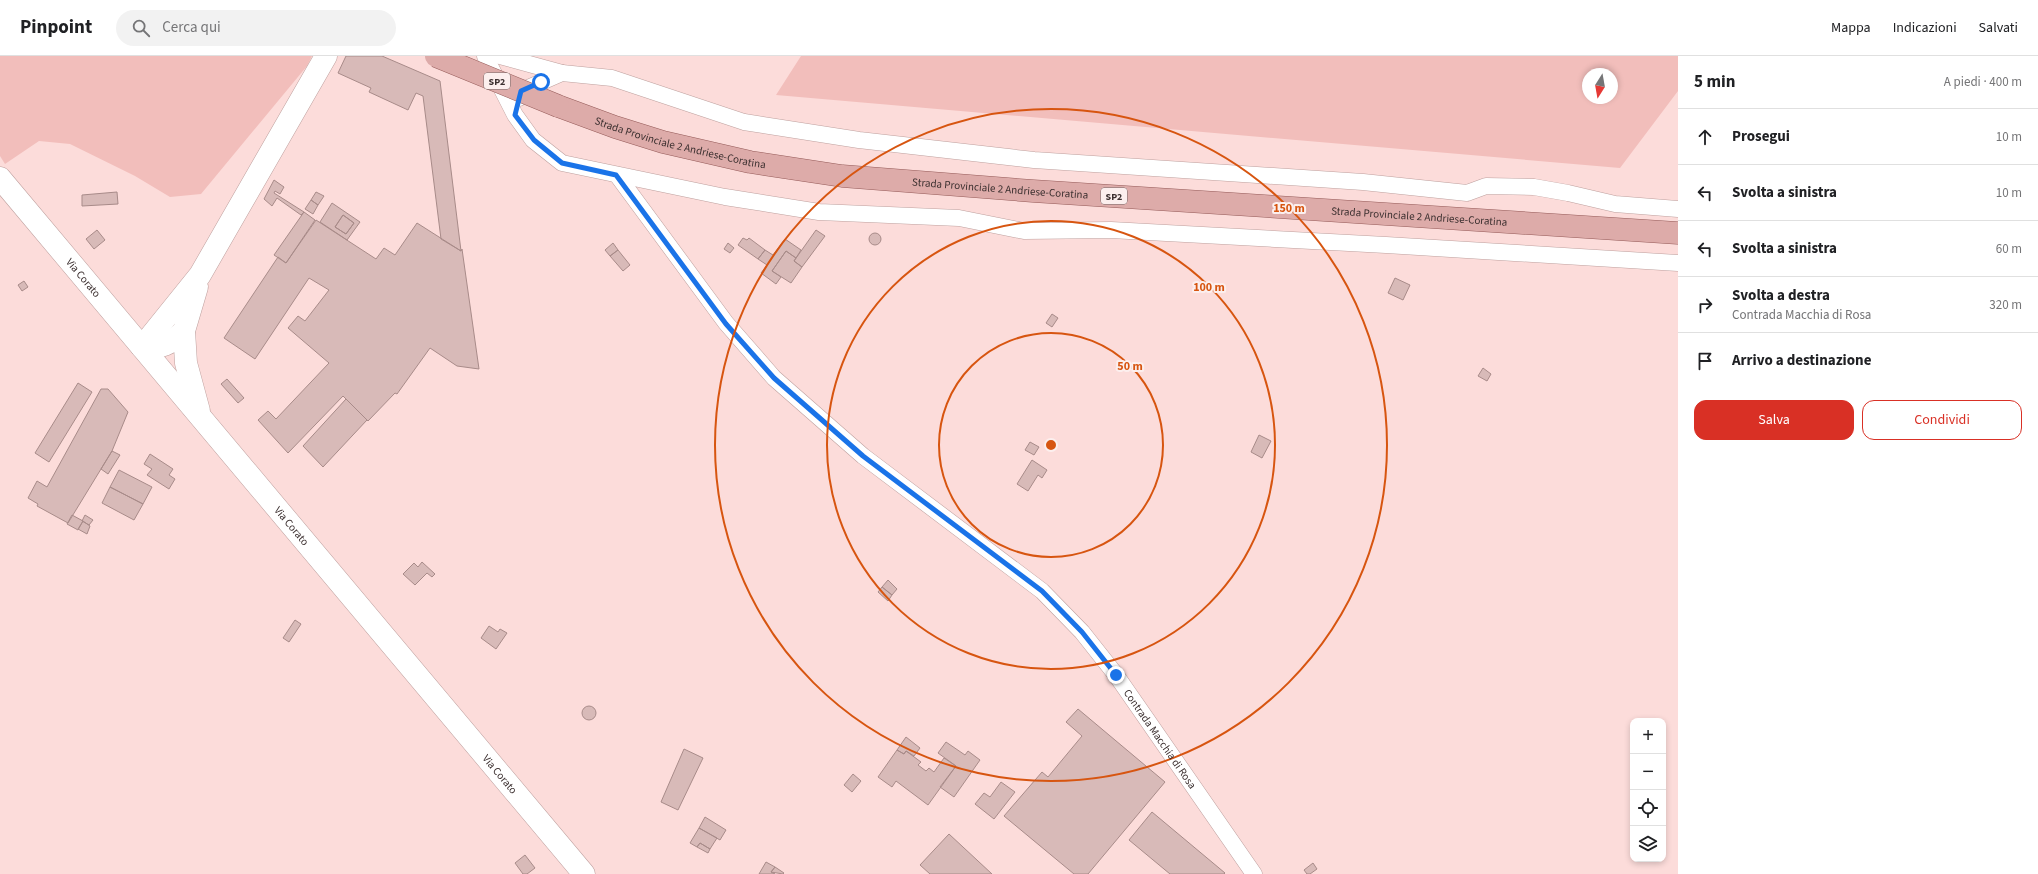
<!DOCTYPE html>
<html lang="it">
<head>
<meta charset="utf-8">
<style>
  :root { --surface:#fff; --page:#f2f2f2; --text:#202124; --muted:#757577; --line:#e0e0e0; --accent:#d93025 }
  body { margin:0; font-family:"Source Sans 3",sans-serif; background:var(--page); color:var(--text) }
  .controls { position:absolute; right:12px; bottom:12px; display:grid; overflow:hidden; border-radius:8px; box-shadow:0 2px 6px #0003 }
  .controls button { width:36px; height:36px; display:grid; place-items:center; padding:0; border:0; border-bottom:1px solid var(--line); background:var(--surface); color:var(--text); font:20px sans-serif }
  .compass { position:absolute; left:1582px; top:12px; width:36px; height:36px; border-radius:50%; background:var(--surface); box-shadow:0 2px 6px #0003; rotate:191deg }
  .stop { position:absolute; width:12px; height:12px; margin:-9px; border:3px solid #1a73e8; border-radius:50%; background:#fff }
  .stop.end { background:#1a73e8; border-color:#fff; box-shadow:0 1px 4px #0008 }
  .list { margin:0; padding:0; list-style:none }
  h2 { display:flex; justify-content:space-between; align-items:center; height:52px; margin:0; padding:0 16px; font-size:17px }
  h2 small { font-size:13px; font-weight:400; color:var(--muted) }
  .list li { display:grid; grid-template-columns:26px 1fr auto; gap:12px; align-items:center; box-sizing:border-box; height:56px; padding:0 16px; border-top:1px solid var(--line) }
  .list b { display:block; font-size:15px; white-space:nowrap }
  .list p { margin:0; font-size:13px; white-space:nowrap; color:var(--muted) }
  .list em { font-size:13px; font-style:normal; color:var(--muted) }
  .actions { display:flex; gap:8px; padding:12px 16px }
  .actions a { flex:1; padding:9px 0; border:1px solid var(--accent); border-radius:12px; text-align:center; font-size:14px; color:var(--accent) }
  .actions .main { background:var(--accent); color:#fff }
  .icon { flex:none; width:22px; height:22px; fill:none; stroke:currentColor; stroke-width:2; stroke-linecap:round; stroke-linejoin:round }
  .map { position:relative; flex:none; width:1678px; height:818px; overflow:hidden }
  header { display:flex; align-items:center; gap:24px; box-sizing:border-box; height:56px; padding:0 20px; background:var(--surface); border-bottom:1px solid var(--line) }
  header strong { font-size:19px }
  nav { display:flex; gap:22px; margin-inline-start:auto; font-size:14px }
  .search { width:280px; height:36px; background:var(--page); display:flex; align-items:center; gap:10px; box-sizing:border-box; padding:0 14px; border-radius:22px; color:var(--muted); font-size:15px }
  main { display:flex }
  aside { flex:1; background:var(--surface) }
  .map>svg:first-child { display:block }
  .green { fill:#f2bebb; fill-rule:evenodd }
  .building { fill:#d8bab8; stroke:#a88b89; fill-rule:evenodd }
  .lines { fill:none; stroke-linecap:round; stroke-linejoin:round }
  .minor-casing { stroke:#bea09e; stroke-width:17 }
  .secondary-casing { stroke:#bea09e; stroke-width:23 }
  .primary-casing { stroke:#955b59; stroke-width:23 }
  .minor { stroke:#fff; stroke-width:16 }
  .secondary { stroke:#fff; stroke-width:22 }
  .primary { stroke:#ddaba9; stroke-width:22 }
  .primary-bridge-casing { stroke:#955b59; stroke-width:23; stroke-linecap:butt }
  .primary-bridge { stroke:#ddaba9; stroke-width:22 }
  .route { stroke:#1a73e8; stroke-width:5 }
  .ring { fill:none; stroke:#d75510; stroke-width:2 }
  .labels { text-anchor:middle; stroke-width:4; stroke-linejoin:round; paint-order:stroke }
  .shield { fill:#fcefee; stroke:#756968; stroke-width:1 }
  .shield-label { font-size:10px; font-weight:bold; fill:#3b2f2f }
  .street-label { font-size:11px; fill:#3b2f2f; stroke:#fcefee }
  .centre { fill:#d75510; stroke:#fcefee; stroke-width:2 }
  .ring-label { font-size:12px; text-anchor:middle; font-weight:bold; fill:#d75510; stroke:#fcefee; stroke-width:4; stroke-linejoin:round; paint-order:stroke }
</style>
</head>
<body>
<header>
<strong>Pinpoint</strong>
<div class="search"><svg class="icon" aria-label="search" viewBox="0 0 24 24"><circle cx="10" cy="10" r="6"/><path d="M15 15l6 6"/></svg>Cerca qui</div>
<nav><a>Mappa</a><a>Indicazioni</a><a>Salvati</a></nav>
</header>
<main>
<div class="map">
<svg width="1678" height="818" viewBox="0 0 1678 818">
  <rect width="100%" height="100%" fill="#fcdcda"/>
  <path class="green" d="M0 0H312L307 10 201 138 170 141 135 120 70 88 39 85 5 108 0 100Z
    M801 0H1678V35L1620 112 776 39ZM1588 18H1612V42H1588Z"/>
  <path class="building" d="M346 0H382L440 25 461 195 441 183 423 40 416 37 408 54 369 36 371 32 338 17Z
    M274 124 284 131 280 138 275 135 274 137 304 156 301 159 277 142 272 150 264 143Z
    M117 136 118 148 82 150V139Z
    M316 136 324 140 318 149 311 144Z
    M311 144 318 149 313 158 305 153Z
    M332 147 360 166 347 184 320 166ZM343 159 354 167 346 178 335 171Z
    M304 156 315 164 286 207 274 199Z
    M343 159 354 167 346 178 335 171Z
    M316 164 376 203 384 192 395 199 417 167 461 195 462 193 479 313 457 310 430 292 397 338 395 337 368 365 343 340 288 397 258 364 268 355 276 363 329 307 288 272 298 260 305 265 329 234 309 222 255 303 224 282 278 201 286 207Z
    M97 174 105 184 94 193 86 183Z
    M816 174 825 180 802 211 794 205Z
    M869 183a6 6 0 1 1 12 0a6 6 0 1 1-12 0Z
    M743 182 747 184 749 182 765 194 758 203 738 189Z
    M785 183 801 194 796 202 786 195 772 215 781 221 776 228 761 217 767 209 758 203 765 194 773 199Z
    M613 187 618 194 610 200 605 194Z
    M728 187 734 192 730 197 724 193Z
    M618 194 630 209 623 215 610 200Z
    M786 195 796 202 794 205 802 211 791 227 772 215Z
    M1395 222 1410 229 1403 244 1388 237Z
    M24 225 28 231 22 235 18 229Z
    M1052 258 1058 262 1052 271 1046 267Z
    M1483 312 1491 318 1487 325 1478 320Z
    M227 323 244 342 238 347 221 328Z
    M78 327 92 336 49 406 35 397Z
    M101 333H108L128 356 112 395 68 467 37 450 38 448 28 442 37 425 47 431Z
    M346 343 367 364 323 411 303 390Z
    M1259 379 1271 385 1262 402 1251 396Z
    M1030 386 1039 391 1034 399 1025 394Z
    M112 395 120 399 108 418 101 413Z
    M150 398 173 413 169 419 175 423 169 433 147 419 152 413 144 408Z
    M1032 404 1047 414 1042 422 1038 419 1028 435 1017 428Z
    M119 414 152 431 143 448 110 431Z
    M110 431 143 448 134 464 102 447Z
    M72 459 83 465 78 474 67 468Z
    M85 459 93 464 89 469 82 465Z
    M83 465 90 470 87 478 78 473Z
    M422 506 435 518 432 521 427 517 415 529 403 518 414 507 418 511Z
    M888 524 897 533 892 539 882 531Z
    M882 531 892 539 888 545 878 536Z
    M295 564 301 568 289 586 283 582Z
    M489 570 498 576 500 573 507 577 496 593 481 582Z
    M582 657a7 7 0 1 1 14 0a7 7 0 1 1-14 0Z
    M1078 653 1165 726 1088 818H1074L1004 760 1042 716 1048 721 1082 680 1066 666Z
    M906 681 920 692 914 700 906 695 904 698 897 694Z
    M946 686 965 699 968 695 980 704 954 741 940 731 956 710 938 697Z
    M684 693 703 702 678 754 661 746Z
    M897 694 904 698 906 695 921 706 918 709 926 715 929 712 934 716 944 702 956 710 928 749 896 725 892 731 878 721Z
    M853 718 861 725 852 736 844 729Z
    M1001 726 1015 736 994 763 975 748 984 737 990 741Z
    M1152 756 1225 817 1224 818H1170L1129 784Z
    M705 761 726 774 720 784 699 772Z
    M699 772 717 782 710 793 700 787 697 791 690 787Z
    M949 778 992 818H930L920 809Z
    M700 787 710 793 708 797 697 791Z
    M525 799 535 812 527 818H523L515 807Z
    M766 806 775 811 771 816 775 818H759Z
    M1313 807 1317 813 1310 818H1307L1304 814Z
    M775 811 784 817 783 818 771 816Z"/>
  <g class="lines">
    <defs>
      <g id="minor">
        <path d="M485 0 515 59 533 84 562 107 725 141 819 156 959 162 1024 175 1111 174 1386 189 1678 207"/>
        <path d="M500 0 562 17"/>
        <path d="M519 42 521 35 562 17 612 22 744 66 859 84 1034 104 1363 126 1467 137 1486 130 1534 131 1568 137 1615 148 1678 153"/>
        <path id="s1" d="M617 119 726 267 774 322 863 400 1042 535 1082 576 1116 619 1254 818"/>
      </g>
      <g id="secondary">
        <path id="s2" d="M0 122 584 818"/>
        <path d="M197 231 184 275 186 307 199 355"/>
        <path d="M142 291 200 219 326 0"/>
        <path d="M142 291C163 292 169 289 184 275"/>
      </g>
      <g id="primary">
        <path id="s3" d="M558 50 615 71 663 86 750 106 842 120 1033 135 1678 177"/>
      </g>
    </defs>
    <use href="#minor" class="minor-casing"/>
    <use href="#secondary" class="secondary-casing"/>
    <use href="#primary" class="primary-casing"/>
    <use href="#minor" class="minor"/>
    <use href="#secondary" class="secondary"/>
    <use href="#primary" class="primary"/>
    <defs>
      <path id="primary-bridge" d="M436 0 558 50"/>
    </defs>
    <use href="#primary-bridge" class="primary-bridge-casing"/>
    <use href="#primary-bridge" class="primary-bridge"/>
  </g>
  <g class="lines">
    <path class="route" d="M541 26 521 35 515 59 534 84 562 107 616 119 726 268 774 322 863 400 1042 535 1082 576 1116 619"/>
  </g>
  <g class="ring">
    <circle cx="1051" cy="389" r="112"/>
    <circle cx="1051" cy="389" r="224"/>
    <circle cx="1051" cy="389" r="336"/>
  </g>
  <g class="labels">
    <g class="shield">
      <rect x="484" y="17" width="26" height="16" rx="3"/>
      <rect x="1101" y="132" width="26" height="16" rx="3"/>
    </g>
    <g class="shield-label">
      <text x="497" y="29">SP2</text>
      <text x="1114" y="144">SP2</text>
    </g>
    <g class="street-label">
      <text dy="4" stroke="none"><textPath href="#s3" startOffset="128">Strada Provinciale 2 Andriese-Coratina</textPath></text>
      <text dy="4" stroke="none"><textPath href="#s3" startOffset="452">Strada Provinciale 2 Andriese-Coratina</textPath></text>
      <text dy="4" stroke="none"><textPath href="#s3" startOffset="872">Strada Provinciale 2 Andriese-Coratina</textPath></text>
      <text dy="4" stroke="none"><textPath href="#s2" startOffset="130">Via Corato</textPath></text>
      <text dy="4" stroke="none"><textPath href="#s2" startOffset="454">Via Corato</textPath></text>
      <text dy="4" stroke="none"><textPath href="#s1" startOffset="789">Contrada Macchia di Rosa</textPath></text>
      <text dy="4" stroke="none"><textPath href="#s2" startOffset="778">Via Corato</textPath></text>
    </g>
  </g>
  <circle cx="1051" cy="389" r="6" class="centre"/>
  <g class="ring-label">
    <text x="1289" y="156">150 m</text>
    <text x="1209" y="235">100 m</text>
    <text x="1130" y="314">50 m</text>
  </g>
</svg>
<div class="controls">
<button>+</button>
<button>−</button>
<button><svg class="icon" aria-label="locate" viewBox="0 0 24 24"><circle cx="12" cy="12" r="6"/><path d="M12 2v4M12 18v4M2 12h4M18 12h4"/></svg></button>
<button><svg class="icon" aria-label="layers" viewBox="0 0 24 24"><path d="M12 4l9 5-9 5-9-5zM3 14l9 5 9-5"/></svg></button>
</div>
<svg class="compass" viewBox="-18 -18 36 36"><path d="M0-13l5 13h-10z" fill="#e53935"/><path d="M0 13l5-13h-10z" fill="#757577"/></svg>
<div class="stop" style="left:541px;top:26px"></div>
<div class="stop end" style="left:1116px;top:619px"></div>
</div>
<aside>
<h2>5 min<small>A piedi · 400 m</small></h2>
<ul class="list">
<li><svg class="icon" aria-label="ahead" viewBox="0 0 24 24"><path d="M12 20V5M6 11l6-6 6 6"/></svg><div><b>Prosegui</b></div><em>10 m</em></li>
<li><svg class="icon" aria-label="left" viewBox="0 0 24 24"><path d="M17 20v-9H6M10 6l-5 5 5 5"/></svg><div><b>Svolta a sinistra</b></div><em>10 m</em></li>
<li><svg class="icon" aria-label="left" viewBox="0 0 24 24"><path d="M17 20v-9H6M10 6l-5 5 5 5"/></svg><div><b>Svolta a sinistra</b></div><em>60 m</em></li>
<li><svg class="icon" aria-label="right" viewBox="0 0 24 24"><path d="M7 20v-9h11M14 6l5 5-5 5"/></svg><div><b>Svolta a destra</b><p>Contrada Macchia di Rosa</p></div><em>320 m</em></li>
<li><svg class="icon" aria-label="arrive" viewBox="0 0 24 24"><path d="M6 21V4h12l-3 4 3 4H6"/></svg><div><b>Arrivo a destinazione</b></div></li>
</ul>
<div class="actions"><a class="main">Salva</a><a>Condividi</a></div>
</aside>
</main>
</body>
</html>
